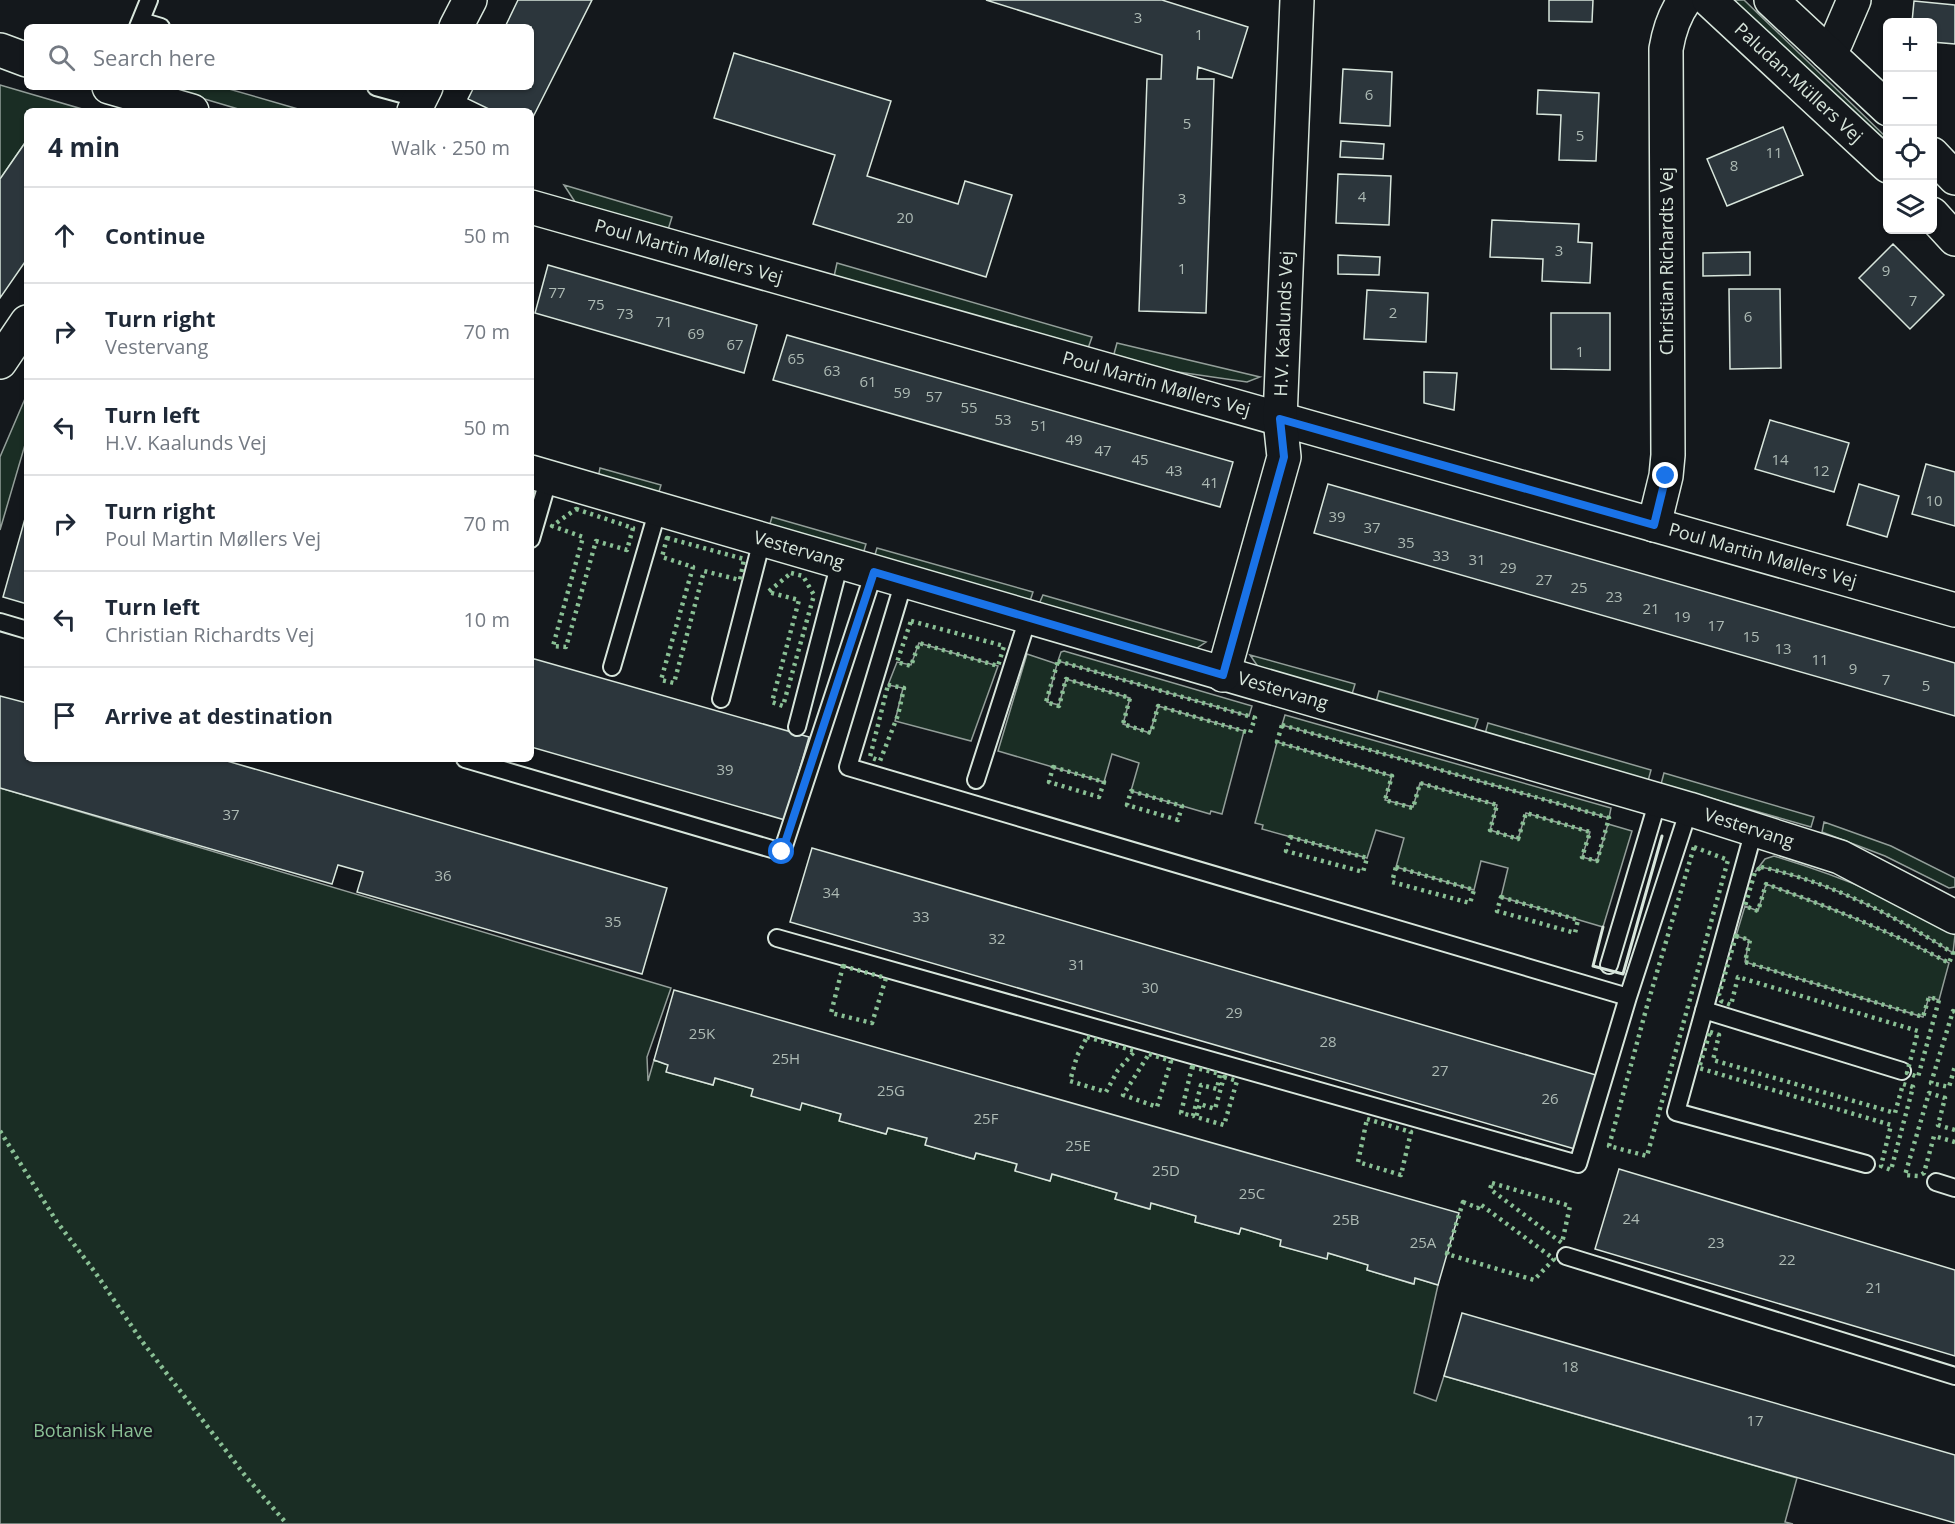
<!DOCTYPE html>
<html lang="en">
<head>
<meta charset="utf-8">
<style>
  :root { --surface:#fff; --page:#f2f2f3; --text:#1f2937; --muted:#747a83; --line:#e0e1e3 }
  body { margin:0; font-family:"Open Sans",sans-serif; background:var(--page); color:var(--text) }
  .controls { position:absolute; right:18px; top:18px; display:grid; overflow:hidden; border-radius:9px; box-shadow:0 2px 4px #0004 }
  .controls button { width:54px; height:54px; display:grid; place-items:center; padding:0; border:0; border-bottom:2px solid var(--line); background:var(--surface); color:var(--text); font:30px sans-serif }
  .stop { position:absolute; width:18px; height:18px; margin:-14px; border:4px solid #1a73e8; border-radius:50%; background:#fff }
  .stop.end { background:#1a73e8; border-color:#fff; box-shadow:0 2px 6px #0008 }
  .list { margin:0; padding:0; list-style:none }
  h2 { display:flex; justify-content:space-between; align-items:center; height:78px; margin:0; padding:0 24px; font-size:26px }
  h2 small { font-size:20px; font-weight:400; color:var(--muted) }
  .list li { display:grid; grid-template-columns:39px 1fr auto; gap:18px; align-items:center; box-sizing:border-box; height:96px; padding:0 24px; border-top:2px solid var(--line) }
  .list b { display:block; font-size:22px; white-space:nowrap }
  .list p { margin:0; font-size:20px; white-space:nowrap; color:var(--muted) }
  .list em { font-size:20px; font-style:normal; color:var(--muted) }
  .icon { flex:none; width:33px; height:33px; fill:none; stroke:currentColor; stroke-width:2; stroke-linecap:round; stroke-linejoin:round }
  .map { position:relative; flex:none; width:1955px; height:1524px; overflow:hidden }
  .search { position:absolute; background:var(--surface); box-shadow:0 2px 4px #0004; left:24px; top:24px; width:510px; height:66px; display:flex; align-items:center; gap:15px; box-sizing:border-box; padding:0 21px; border-radius:9px; color:var(--muted); font-size:22px }
  .panel { position:absolute; background:var(--surface); box-shadow:0 2px 4px #0004; left:24px; top:108px; width:510px; height:654px; border-radius:9px }
  .map>svg:first-child { display:block }
  .green { fill:#1a2d24; stroke:#939e99; stroke-width:1.5 }
  .building { fill:#2c363c; stroke:#d8e6dc; stroke-width:1.5 }
  .lines { fill:none; stroke-linecap:round; stroke-linejoin:round }
  .lane-casing { stroke:#d8e6dc; stroke-width:20 }
  .street-casing { stroke:#d8e6dc; stroke-width:36 }
  .secondary-casing { stroke:#d8e6dc; stroke-width:36 }
  .lane { stroke:#14181c; stroke-width:16 }
  .street { stroke:#14181c; stroke-width:33 }
  .secondary { stroke:#14181c; stroke-width:33 }
  .hedge { stroke:#8ac095; stroke-width:4.5; stroke-dasharray:3 4.5; stroke-linecap:butt }
  .wall { stroke:#d8e6dc; stroke-width:3 }
  .route { stroke:#1a73e8; stroke-width:8 }
  .labels { text-anchor:middle; stroke-width:4.5; stroke-linejoin:round; paint-order:stroke }
  .number-label { font-size:15px; fill:#adbab4 }
  .street-label { font-size:18px; fill:#d8e6dc; stroke:#14181c }
  .park-label { font-size:18px; fill:#8ac095; stroke:#14181c }
</style>
</head>
<body>
<div class="map">
<svg width="1955" height="1524" viewBox="0 0 1955 1524">
  <rect width="100%" height="100%" fill="#14181c"/>
  <path class="green" d="M1734 0H1744L1887 138V147Z
    M0 85 82 109 83 111H27V140L0 179Z
    M164 87H222L305 111H245Z
    M564 185 672 217 667 233 579 208Z
    M837 263 1092 337 1086 354 833 281Z
    M1117 343 1260 377 1247 382 1130 365 1112 361Z
    M27 394V438L0 530V457Z
    M600 468 661 485 658 495 598 478Z
    M772 517 866 544 863 554 769 527Z
    M877 548 1033 592 1030 601 874 558Z
    M1043 595 1206 642 1197 648H1189L1039 604Z
    M919 643 998 666 971 741 895 721 903 688 888 685 897 662 911 665Z
    M1064 651 1252 706 1249 716 1058 661 1061 652Z
    M1027 654 1057 664 1047 702 1059 705 1066 679 1130 698 1123 724 1150 733 1158 706 1244 731 1222 814 1211 811 1210 814 1131 791 1139 763 1112 754 1104 782 998 751Z
    M1250 655 1355 684 1352 694 1259 668Z
    M1379 691 1478 719 1474 730 1376 702Z
    M1285 715 1611 808 1609 818 1282 725Z
    M1488 723 1651 770 1648 781 1485 734Z
    M1277 742 1392 776 1385 800 1413 807 1420 783 1497 805 1490 830 1518 839 1526 813 1590 832 1582 857 1597 861 1608 824 1632 831 1603 927 1501 897 1508 868 1481 861 1474 890 1396 867 1404 838 1376 830 1367 858 1262 829 1263 825 1255 823Z
    M1664 773 1814 817 1811 827 1661 784Z
    M0 788 671 988 647 1057 648 1081 654 1060 668 1065 667 1072 713 1085 715 1078 841 1114 840 1121 886 1134 888 1128 927 1138 926 1145 974 1159 976 1153 1017 1164 1015 1170 1050 1181 1052 1174 1117 1193 1115 1199 1149 1209 1151 1203 1196 1216 1195 1222 1239 1234 1241 1228 1281 1240 1280 1246 1327 1258 1328 1253 1368 1265 1367 1270 1413 1284 1415 1278 1438 1285 1414 1393 1436 1401 1444 1376 1797 1478 1785 1522 1793 1524H0Z
    M1824 822 1891 846 1955 878V887L1949 888 1885 856 1822 832Z
    M1774 856C1837 875 1899 899 1955 935L1953 953C1893 915 1830 882 1761 867L1755 872 1765 859Z
    M1766 884C1829 907 1890 931 1949 963L1939 1000 1929 997 1923 1017 1745 962 1749 940 1736 936 1745 906 1758 911Z"/>
  <path class="building" d="M518 0H592L531 121V111H493L468 99 474 87H531V27H505Z
    M986 0H1162L1248 27 1232 78 1198 67 1197 79H1214L1206 313 1139 311 1147 79H1161L1162 55Z
    M1549 0H1593L1592 22 1549 21Z
    M1914 1 1955 5V44L1932 42V22H1912Z
    M734 53 891 101 867 176 958 204 965 181 1012 195 986 277 813 224 835 155 714 118Z
    M1343 69 1392 72 1390 126 1340 123Z
    M1538 90 1599 93 1596 161 1559 160 1561 115 1537 114Z
    M1783 127 1803 175 1727 206 1707 159Z
    M27 140V259L0 298V179Z
    M1341 141 1384 144 1383 159 1340 157Z
    M1338 174 1391 176 1389 225 1336 223Z
    M1492 220 1579 224 1578 242 1592 243 1590 283 1542 281 1543 259 1490 257Z
    M1893 244 1944 295 1910 329 1859 278Z
    M1750 252V275L1703 276V253Z
    M1338 255 1380 257 1379 275 1338 274Z
    M548 265 757 325 744 373 535 313Z
    M1729 289H1780L1781 368 1730 369Z
    M1367 290 1428 293 1426 342 1364 339Z
    M1551 313H1610V370L1551 369Z
    M787 335 1233 462 1220 507 773 380Z
    M1424 372 1457 373 1454 410 1424 403Z
    M1770 420 1849 443 1834 492 1755 469Z
    M1926 464 1955 472V526L1912 514Z
    M1328 484 1955 663V716L1314 533Z
    M1859 484 1899 496 1887 537 1847 525Z
    M26 515H27V604L3 597Z
    M531 658 809 737 785 820 531 747Z
    M0 696 27 703V759H220L667 888 642 974 357 892 363 872 338 865 332 884 0 788Z
    M812 848 1596 1075 1575 1149 790 922Z
    M674 990 1459 1213 1438 1285 1415 1278 1414 1284 1367 1270 1368 1265 1328 1253 1327 1259 1280 1246 1281 1240 1241 1228 1239 1234 1195 1222 1196 1216 1151 1203 1150 1209 1115 1199 1117 1193 1052 1174 1050 1181 1015 1171 1017 1164 976 1153 974 1159 925 1145 927 1138 888 1128 886 1134 839 1121 841 1114 802 1103 800 1110 751 1096 753 1089 715 1078 713 1085 666 1072 668 1065 654 1060Z
    M1619 1169 1955 1270V1356L1595 1249Z
    M1462 1313 1955 1455V1523L1444 1376Z"/>
  <g class="lines">
    <defs>
      <path id="lane" d="M141 21 161 27
        M138 27 149 0
        M376 87 420 99
        M531 539 549 477
        M904 581 848 767 1628 997
        M0 622 27 630
        M612 667 658 509
        M721 699 762 540
        M797 727 840 562
        M465 759 782 852 874 572
        M976 780 1028 618
        M1754 830 1676 1112 1866 1164
        M777 938 1578 1164 1628 997 1689 809
        M1609 965 1658 800
        M1704 1010 1902 1071
        M1936 1182 1955 1188
        M1566 1256 1955 1376"/>
      <g id="street">
        <path d="M456 27 470 0"/>
        <path d="M0 50 27 60"/>
        <path d="M1827 52 1836 42 1854 0"/>
        <path d="M109 87 192 111"/>
        <path d="M414 111 426 87"/>
        <path id="s1" d="M531 207 1955 610"/>
        <path d="M0 362 27 322"/>
        <path id="s2" d="M531 472 1689 809 1840 857 1955 917"/>
        <path d="M1654 525 1666 476 1668 455 1666 49C1669 31 1674 15 1685 0"/>
        <path id="s3" d="M1223 675 1284 457 1280 419 1297 0"/>
      </g>
      <g id="secondary">
        <path id="s4" d="M1709 0 1888 166"/>
        <path d="M1771 0 1888 109"/>
        <path d="M1932 154 1955 178"/>
        <path d="M1932 214 1955 239"/>
      </g>
    </defs>
    <use href="#lane" class="lane-casing"/>
    <use href="#street" class="street-casing"/>
    <use href="#secondary" class="secondary-casing"/>
    <use href="#lane" class="lane"/>
    <use href="#street" class="street"/>
    <use href="#secondary" class="secondary"/>
    <path class="hedge" d="M576 509 633 528 627 550 596 541 566 647 553 646 583 537 552 526Z
      M667 538 744 559 740 580 704 571 674 683 661 680 693 567 662 557Z
      M791 573 803 576 814 595 783 706 772 702 799 600 768 592Z
      M911 621 1004 646 998 666 919 643 911 666 897 662Z
      M1058 661 1255 718 1250 733 1158 706 1151 733 1123 724 1130 698 1066 679 1059 706 1046 702Z
      M888 685 904 688 898 715 880 761 870 757Z
      M1282 725 1609 818 1597 861 1582 857 1590 832 1526 813 1518 839 1490 830 1497 805 1420 783 1413 808 1385 800 1392 776 1277 742Z
      M1053 767 1104 782 1099 797 1049 782Z
      M1131 791 1182 806 1178 820 1127 805Z
      M1290 837 1367 858 1363 872 1286 851Z
      M1694 847 1728 860 1647 1156 1609 1146 1647 1006Z
      M1396 867 1474 890 1470 903 1392 882Z
      M1761 867C1830 882 1893 915 1953 953L1949 963C1890 931 1829 907 1766 884L1758 911 1745 906 1755 872Z
      M1501 897 1578 920 1575 933 1497 911Z
      M1736 936 1750 940 1745 962 1923 1017 1929 997 1939 1000 1918 1077 1907 1073 1918 1031 1738 977 1731 1005 1721 1001 1719 995Z
      M843 966 886 978 872 1023 831 1013Z
      M1955 1012 1953 1011 1931 1083 1949 1087 1955 1066
      M1710 1032 1719 1035 1713 1060 1895 1113 1903 1084 1913 1087 1891 1170 1881 1166 1891 1125 1699 1068Z
      M1087 1037 1135 1051 1118 1070 1106 1092 1070 1081 1077 1056Z
      M1149 1054 1171 1061 1157 1107 1123 1095Z
      M1192 1067 1220 1074 1217 1089 1201 1085 1193 1116 1181 1113Z
      M1224 1077 1237 1081 1224 1125 1196 1117 1200 1104 1215 1109Z
      M1367 1119 1411 1132 1401 1175 1358 1162Z
      M1955 1130 1938 1125 1945 1098 1929 1093 1905 1175 1919 1176 1924 1173 1934 1136 1955 1142
      M0 1131 57 1222 95 1272 141 1340 247 1478 287 1524
      M1492 1183 1570 1206 1562 1243 1490 1189Z
      M1463 1202 1478 1208 1480 1204 1554 1259 1534 1280 1447 1254Z"/>
    <path class="wall" d="M1603 927 1593 966 1623 974 1662 836"/>
  </g>
  <g class="lines">
    <path class="route" d="M782 852 874 572 1223 675 1284 457 1280 419 1654 525 1666 476"/>
  </g>
  <g class="labels">
    <g class="number-label">
      <text x="1138" y="23">3</text>
      <text x="1199" y="40">1</text>
      <text x="1369" y="100">6</text>
      <text x="1187" y="129">5</text>
      <text x="1580" y="141">5</text>
      <text x="1774" y="158">11</text>
      <text x="1734" y="171">8</text>
      <text x="1362" y="202">4</text>
      <text x="1182" y="204">3</text>
      <text x="905" y="223">20</text>
      <text x="1559" y="256">3</text>
      <text x="1182" y="274">1</text>
      <text x="1886" y="276">9</text>
      <text x="557" y="298">77</text>
      <text x="1913" y="306">7</text>
      <text x="596" y="310">75</text>
      <text x="1393" y="318">2</text>
      <text x="625" y="319">73</text>
      <text x="1748" y="322">6</text>
      <text x="664" y="327">71</text>
      <text x="696" y="339">69</text>
      <text x="735" y="350">67</text>
      <text x="1580" y="357">1</text>
      <text x="796" y="364">65</text>
      <text x="832" y="376">63</text>
      <text x="868" y="387">61</text>
      <text x="902" y="398">59</text>
      <text x="934" y="402">57</text>
      <text x="969" y="413">55</text>
      <text x="1003" y="425">53</text>
      <text x="1039" y="431">51</text>
      <text x="1074" y="445">49</text>
      <text x="1103" y="456">47</text>
      <text x="1140" y="465">45</text>
      <text x="1780" y="465">14</text>
      <text x="1174" y="476">43</text>
      <text x="1821" y="476">12</text>
      <text x="1210" y="488">41</text>
      <text x="1934" y="506">10</text>
      <text x="1337" y="522">39</text>
      <text x="1372" y="533">37</text>
      <text x="1406" y="548">35</text>
      <text x="1441" y="561">33</text>
      <text x="1477" y="565">31</text>
      <text x="1508" y="573">29</text>
      <text x="1544" y="585">27</text>
      <text x="1579" y="593">25</text>
      <text x="1614" y="602">23</text>
      <text x="1651" y="614">21</text>
      <text x="1682" y="622">19</text>
      <text x="1716" y="631">17</text>
      <text x="1751" y="642">15</text>
      <text x="1783" y="654">13</text>
      <text x="1820" y="665">11</text>
      <text x="1853" y="674">9</text>
      <text x="1886" y="685">7</text>
      <text x="1926" y="691">5</text>
      <text x="725" y="775">39</text>
      <text x="231" y="820">37</text>
      <text x="443" y="881">36</text>
      <text x="831" y="898">34</text>
      <text x="921" y="922">33</text>
      <text x="613" y="927">35</text>
      <text x="997" y="944">32</text>
      <text x="1077" y="970">31</text>
      <text x="1150" y="993">30</text>
      <text x="1234" y="1018">29</text>
      <text x="702" y="1039">25K</text>
      <text x="1328" y="1047">28</text>
      <text x="786" y="1064">25H</text>
      <text x="1440" y="1076">27</text>
      <text x="891" y="1096">25G</text>
      <text x="1550" y="1104">26</text>
      <text x="986" y="1124">25F</text>
      <text x="1078" y="1151">25E</text>
      <text x="1166" y="1176">25D</text>
      <text x="1252" y="1199">25C</text>
      <text x="1631" y="1224">24</text>
      <text x="1346" y="1225">25B</text>
      <text x="1423" y="1248">25A</text>
      <text x="1716" y="1248">23</text>
      <text x="1787" y="1265">22</text>
      <text x="1874" y="1293">21</text>
      <text x="1570" y="1372">18</text>
      <text x="1755" y="1426">17</text>
    </g>
    <g class="street-label">
      <text dy="6" stroke="none"><textPath href="#s4" startOffset="122">Paludan-Müllers Vej</textPath></text>
      <text dy="6" stroke="none"><textPath href="#s1" startOffset="164">Poul Martin Møllers Vej</textPath></text>
      <text transform="translate(1667 261) rotate(-90)" y="6">Christian Richardts Vej</text>
      <text dy="6" stroke="none"><textPath href="#s3" startOffset="360">H.V. Kaalunds Vej</textPath></text>
      <text dy="6" stroke="none"><textPath href="#s1" startOffset="650">Poul Martin Møllers Vej</textPath></text>
      <text dy="6" stroke="none"><textPath href="#s2" startOffset="279">Vestervang</textPath></text>
      <text dy="6" stroke="none"><textPath href="#s1" startOffset="1280">Poul Martin Møllers Vej</textPath></text>
      <text dy="6" stroke="none"><textPath href="#s2" startOffset="783">Vestervang</textPath></text>
      <text dy="6" stroke="none"><textPath href="#s2" startOffset="1269">Vestervang</textPath></text>
    </g>
    <g class="park-label">
      <text x="93" y="1437">Botanisk Have</text>
    </g>
  </g>
</svg>
<div class="controls">
<button>+</button>
<button>−</button>
<button><svg class="icon" aria-label="locate" viewBox="0 0 24 24"><circle cx="12" cy="12" r="6"/><path d="M12 2v4M12 18v4M2 12h4M18 12h4"/></svg></button>
<button><svg class="icon" aria-label="layers" viewBox="0 0 24 24"><path d="M12 4l9 5-9 5-9-5zM3 14l9 5 9-5"/></svg></button>
</div>
<div class="stop" style="left:782px;top:852px"></div>
<div class="stop end" style="left:1666px;top:476px"></div>
<div class="search"><svg class="icon" aria-label="search" viewBox="0 0 24 24"><circle cx="10" cy="10" r="6"/><path d="M15 15l6 6"/></svg>Search here</div>
<section class="panel">
<h2>4 min<small>Walk · 250 m</small></h2>
<ul class="list">
<li><svg class="icon" aria-label="ahead" viewBox="0 0 24 24"><path d="M12 20V5M6 11l6-6 6 6"/></svg><div><b>Continue</b></div><em>50 m</em></li>
<li><svg class="icon" aria-label="right" viewBox="0 0 24 24"><path d="M7 20v-9h11M14 6l5 5-5 5"/></svg><div><b>Turn right</b><p>Vestervang</p></div><em>70 m</em></li>
<li><svg class="icon" aria-label="left" viewBox="0 0 24 24"><path d="M17 20v-9H6M10 6l-5 5 5 5"/></svg><div><b>Turn left</b><p>H.V. Kaalunds Vej</p></div><em>50 m</em></li>
<li><svg class="icon" aria-label="right" viewBox="0 0 24 24"><path d="M7 20v-9h11M14 6l5 5-5 5"/></svg><div><b>Turn right</b><p>Poul Martin Møllers Vej</p></div><em>70 m</em></li>
<li><svg class="icon" aria-label="left" viewBox="0 0 24 24"><path d="M17 20v-9H6M10 6l-5 5 5 5"/></svg><div><b>Turn left</b><p>Christian Richardts Vej</p></div><em>10 m</em></li>
<li><svg class="icon" aria-label="arrive" viewBox="0 0 24 24"><path d="M6 21V4h12l-3 4 3 4H6"/></svg><div><b>Arrive at destination</b></div></li>
</ul>
</section>
</div>
</body>
</html>
